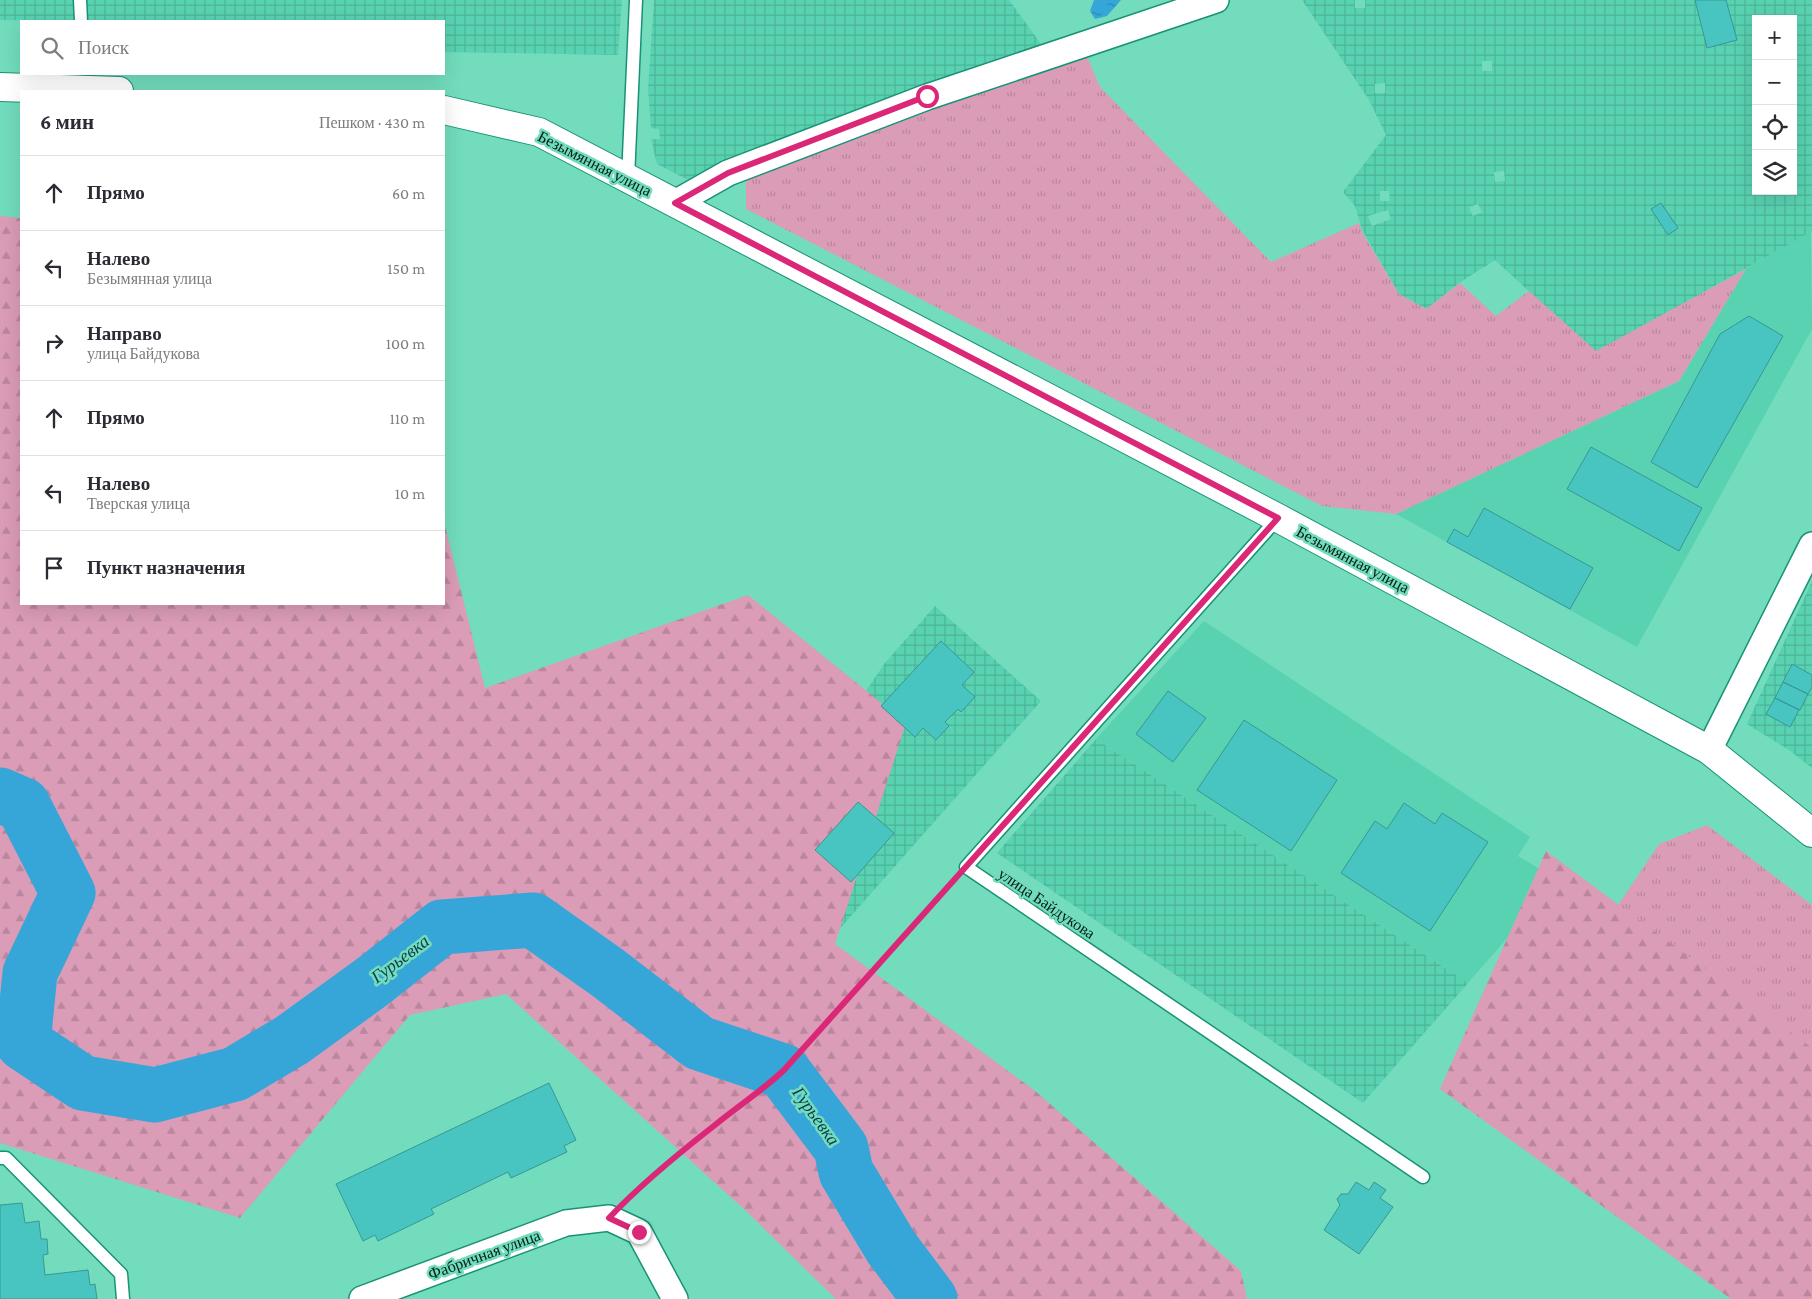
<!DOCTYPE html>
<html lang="ru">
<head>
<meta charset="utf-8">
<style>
  :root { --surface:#fff; --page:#f2f2f3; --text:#2b2b33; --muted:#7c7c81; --line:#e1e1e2 }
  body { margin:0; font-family:"Crimson Pro",serif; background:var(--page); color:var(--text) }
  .controls { position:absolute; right:15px; top:15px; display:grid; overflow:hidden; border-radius:0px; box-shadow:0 5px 20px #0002 }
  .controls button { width:45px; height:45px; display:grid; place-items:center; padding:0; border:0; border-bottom:1px solid var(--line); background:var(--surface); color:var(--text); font:25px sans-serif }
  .stop { position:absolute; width:15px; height:15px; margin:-11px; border:4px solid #db2777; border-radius:50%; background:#fff }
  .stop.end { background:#db2777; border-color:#fff; box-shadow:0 1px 5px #0008 }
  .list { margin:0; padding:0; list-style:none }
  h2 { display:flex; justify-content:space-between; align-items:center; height:65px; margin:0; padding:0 20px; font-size:21px }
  h2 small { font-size:16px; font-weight:400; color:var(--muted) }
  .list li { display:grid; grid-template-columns:32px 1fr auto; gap:15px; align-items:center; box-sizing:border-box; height:75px; padding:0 20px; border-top:1px solid var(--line) }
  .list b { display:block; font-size:19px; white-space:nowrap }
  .list p { margin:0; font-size:16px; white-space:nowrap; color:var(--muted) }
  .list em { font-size:16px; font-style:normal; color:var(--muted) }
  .icon { flex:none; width:28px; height:28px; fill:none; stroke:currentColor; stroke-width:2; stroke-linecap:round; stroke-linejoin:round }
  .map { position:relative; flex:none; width:1812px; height:1299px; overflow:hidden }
  .search { position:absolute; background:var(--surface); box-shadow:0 5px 20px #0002; left:20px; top:20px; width:425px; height:55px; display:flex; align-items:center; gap:12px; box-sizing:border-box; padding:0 18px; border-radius:0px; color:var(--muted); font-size:19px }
  .panel { position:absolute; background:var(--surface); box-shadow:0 5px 20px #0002; left:20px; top:90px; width:425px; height:515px; border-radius:0px }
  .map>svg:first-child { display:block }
  .built { fill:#59d2b1 }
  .industrial { fill:url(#industrial-grid); fill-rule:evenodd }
  .grass { fill:url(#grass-tufts) }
  .forest { fill:url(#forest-firs) }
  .water { fill:url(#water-ripples) }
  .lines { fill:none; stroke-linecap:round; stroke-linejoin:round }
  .river { stroke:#36a6d9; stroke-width:55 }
  .building { fill:#48c5c1; stroke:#399794 }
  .lane-casing { stroke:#189276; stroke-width:15 }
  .street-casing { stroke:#189276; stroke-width:28 }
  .secondary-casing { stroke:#189276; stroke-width:30 }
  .path { stroke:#337562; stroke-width:3; stroke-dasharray:5 2.5; stroke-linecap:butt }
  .lane { stroke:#fff; stroke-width:12 }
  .street { stroke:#fff; stroke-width:25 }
  .secondary { stroke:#fff; stroke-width:28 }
  .route { stroke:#db2777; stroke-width:6 }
  .labels { text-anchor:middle; stroke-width:5; stroke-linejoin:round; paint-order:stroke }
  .street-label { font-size:16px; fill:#002017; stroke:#72dcbd }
  .water-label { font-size:18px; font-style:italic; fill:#0d3c51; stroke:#72dcbd }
</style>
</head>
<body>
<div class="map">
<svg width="1812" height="1299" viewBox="0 0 1812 1299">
  <defs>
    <pattern id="industrial-grid" width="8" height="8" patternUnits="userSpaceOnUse" patternTransform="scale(1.25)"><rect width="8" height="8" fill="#59d2b1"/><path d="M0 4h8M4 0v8" fill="none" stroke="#4cb498"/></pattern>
    <pattern id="grass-tufts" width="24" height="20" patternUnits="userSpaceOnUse" patternTransform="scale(1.25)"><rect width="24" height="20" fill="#db9cb7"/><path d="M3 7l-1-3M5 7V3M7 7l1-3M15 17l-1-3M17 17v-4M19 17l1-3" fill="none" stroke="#ba869d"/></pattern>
    <pattern id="forest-firs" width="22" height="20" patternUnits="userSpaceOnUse" patternTransform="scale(1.25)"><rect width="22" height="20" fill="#db9cb7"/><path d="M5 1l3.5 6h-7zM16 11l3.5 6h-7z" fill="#ba869d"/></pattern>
    <pattern id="water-ripples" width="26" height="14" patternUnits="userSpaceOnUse" patternTransform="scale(1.25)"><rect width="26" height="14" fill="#36a6d9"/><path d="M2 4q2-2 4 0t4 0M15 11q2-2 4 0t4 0" fill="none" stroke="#2b87af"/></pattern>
  </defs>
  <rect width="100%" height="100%" fill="#72dcbd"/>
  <path class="built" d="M1811 230 1812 329 1637 647 1396 514 1679 381 1746 269Z
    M1204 621 1530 837 1518 856 1548 874 1536 905 1468 983 1096 739Z"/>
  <path class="industrial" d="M0 0H622L618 55 444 52V21H68L0 20Z
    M654 0H1009L1044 48 690 181 657 164 651 139H660L659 129 651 128 648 89Z
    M1302 0H1355V8H1365V0H1812V231L1596 353 1495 260 1459 283 1427 309 1399 294 1362 230 1355 206 1343 192 1386 135 1369 100ZM1756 19H1793V191H1756ZM1482 61H1492V71H1482ZM1385 83V93H1375V84ZM1504 171 1505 181 1495 182 1494 172ZM1380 191H1389L1390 201H1380ZM1478 204 1482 212 1473 216 1469 207ZM1388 210 1391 219 1372 226 1368 216Z
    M1812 581V768L1789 750 1747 724Z
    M935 606 1041 701 829 941 817 763 885 663Z
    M1096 739 1468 983 1363 1103 997 853Z"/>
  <path class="grass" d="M1086 54 1100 87 1271 262 1359 223 1362 232 1399 294 1426 309 1460 283 1496 316 1529 291 1596 351 1746 269 1679 381 1396 514 1322 506 746 209V179L754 167Z
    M1707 825 1812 905V1106L1586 953 1659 844Z"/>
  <path class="forest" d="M0 216 21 218V604H444V522L485 688 748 595 906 723 835 944 1034 1090 1241 1271 1247 1299H836L745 1210 506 994 410 1015 240 1218 0 1143Z
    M1546 851 1812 1048V1299H1731L1440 1089Z"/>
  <path class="water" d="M1094 0H1121L1107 16 1095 19 1090 11Z"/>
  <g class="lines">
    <path class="river" d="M0 795 23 805 68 893 30 973 23 1043 83 1083 155 1095 235 1074 292 1040 372 982 442 927 533 920 608 973 699 1043 783 1071 841 1148 846 1172 891 1247 930 1299"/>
  </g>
  <path class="building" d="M1695 0H1726L1737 40 1707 48Z
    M1661 203 1678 228 1668 235 1651 209Z
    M1749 316 1783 336 1697 488 1651 462 1720 334Z
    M1591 447 1702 508 1679 551 1567 489Z
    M1484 508 1593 568 1570 609 1447 542 1454 529 1468 537Z
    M941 641 974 672 962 685 975 697 961 712 958 709 945 722 949 726 936 740 923 728 915 737 881 706Z
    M1792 664 1812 675V687L1808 694 1783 682Z
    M1783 682 1808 694 1800 710 1775 698Z
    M1168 691 1206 718 1173 762 1136 734Z
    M1775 698 1799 710 1790 727 1766 714Z
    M1244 720 1337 780 1291 851 1197 790Z
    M858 802 894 833 851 882 815 850Z
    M1404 803 1435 824 1442 813 1488 842 1430 931 1341 873 1375 821 1387 829Z
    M549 1083 576 1140 564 1146 567 1152 511 1178 508 1172 431 1209 434 1214 378 1241 375 1235 363 1241 336 1184Z
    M1356 1182 1369 1190 1374 1182 1386 1190 1380 1198 1393 1207 1359 1254 1324 1230 1340 1205 1337 1199 1341 1194H1348Z
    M22 1203 25 1223 39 1221 41 1239H47L48 1254 43 1255 45 1275 88 1270 90 1285 95 1284 97 1299H0V1205Z"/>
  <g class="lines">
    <defs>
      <path id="lane" d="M80 0 81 21
        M628 178 636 0
        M1278 518 966 867 1423 1177
        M0 1158H6L121 1274 123 1299"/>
      <path id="street" d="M675 203 728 173 927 97 1216 0
        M1709 750 1812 545
        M362 1299 566 1223 609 1218 639 1232 675 1299"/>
      <path id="secondary" d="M0 87 119 91
        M444 110 539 132 1278 518 1709 750 1812 833"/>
    </defs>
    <use href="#lane" class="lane-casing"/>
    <use href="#street" class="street-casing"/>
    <use href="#secondary" class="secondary-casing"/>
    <path class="path" d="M630 1196 715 1125 766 1087 783 1071 952 882"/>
    <use href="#lane" class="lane"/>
    <use href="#street" class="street"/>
    <use href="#secondary" class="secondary"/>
  </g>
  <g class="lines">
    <path class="route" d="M639 1232 609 1218C640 1185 679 1153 715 1125 738 1106 762 1091 784 1070L1278 518 675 203 728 173 927 96"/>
  </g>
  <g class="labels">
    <g class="street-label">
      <text transform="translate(595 163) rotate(27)" y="6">Безымянная улица</text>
      <text transform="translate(1353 559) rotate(28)" y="6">Безымянная улица</text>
      <text transform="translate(1047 903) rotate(34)" y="6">улица Байдукова</text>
      <text transform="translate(484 1254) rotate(-20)" y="6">Фабричная улица</text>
    </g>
    <g class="water-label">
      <text transform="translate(400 959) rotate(-37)" y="6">Гурьевка</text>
      <text transform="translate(816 1116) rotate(54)" y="6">Гурьевка</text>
    </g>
  </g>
</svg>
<div class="controls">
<button>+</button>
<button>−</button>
<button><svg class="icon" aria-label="locate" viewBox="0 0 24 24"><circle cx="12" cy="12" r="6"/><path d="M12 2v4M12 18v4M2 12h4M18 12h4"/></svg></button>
<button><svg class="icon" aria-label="layers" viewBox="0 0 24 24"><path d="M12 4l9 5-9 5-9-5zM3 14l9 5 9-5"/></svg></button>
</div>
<div class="stop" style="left:927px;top:96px"></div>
<div class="stop end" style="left:639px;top:1232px"></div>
<div class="search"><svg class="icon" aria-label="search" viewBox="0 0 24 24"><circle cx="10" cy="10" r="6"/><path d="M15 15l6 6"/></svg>Поиск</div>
<section class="panel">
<h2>6 мин<small>Пешком · 430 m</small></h2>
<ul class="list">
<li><svg class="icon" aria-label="ahead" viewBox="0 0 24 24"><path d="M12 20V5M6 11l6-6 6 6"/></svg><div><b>Прямо</b></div><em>60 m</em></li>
<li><svg class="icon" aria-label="left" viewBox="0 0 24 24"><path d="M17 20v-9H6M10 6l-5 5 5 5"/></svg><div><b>Налево</b><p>Безымянная улица</p></div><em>150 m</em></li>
<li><svg class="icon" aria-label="right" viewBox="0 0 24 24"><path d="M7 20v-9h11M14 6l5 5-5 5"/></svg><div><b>Направо</b><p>улица Байдукова</p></div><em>100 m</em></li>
<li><svg class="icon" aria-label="ahead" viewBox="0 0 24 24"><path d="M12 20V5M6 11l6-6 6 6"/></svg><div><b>Прямо</b></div><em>110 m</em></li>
<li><svg class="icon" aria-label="left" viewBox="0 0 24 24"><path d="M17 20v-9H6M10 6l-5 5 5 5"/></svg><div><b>Налево</b><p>Тверская улица</p></div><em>10 m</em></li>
<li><svg class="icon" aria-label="arrive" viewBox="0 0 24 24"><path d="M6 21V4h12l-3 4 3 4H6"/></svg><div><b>Пункт назначения</b></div></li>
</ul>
</section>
</div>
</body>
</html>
